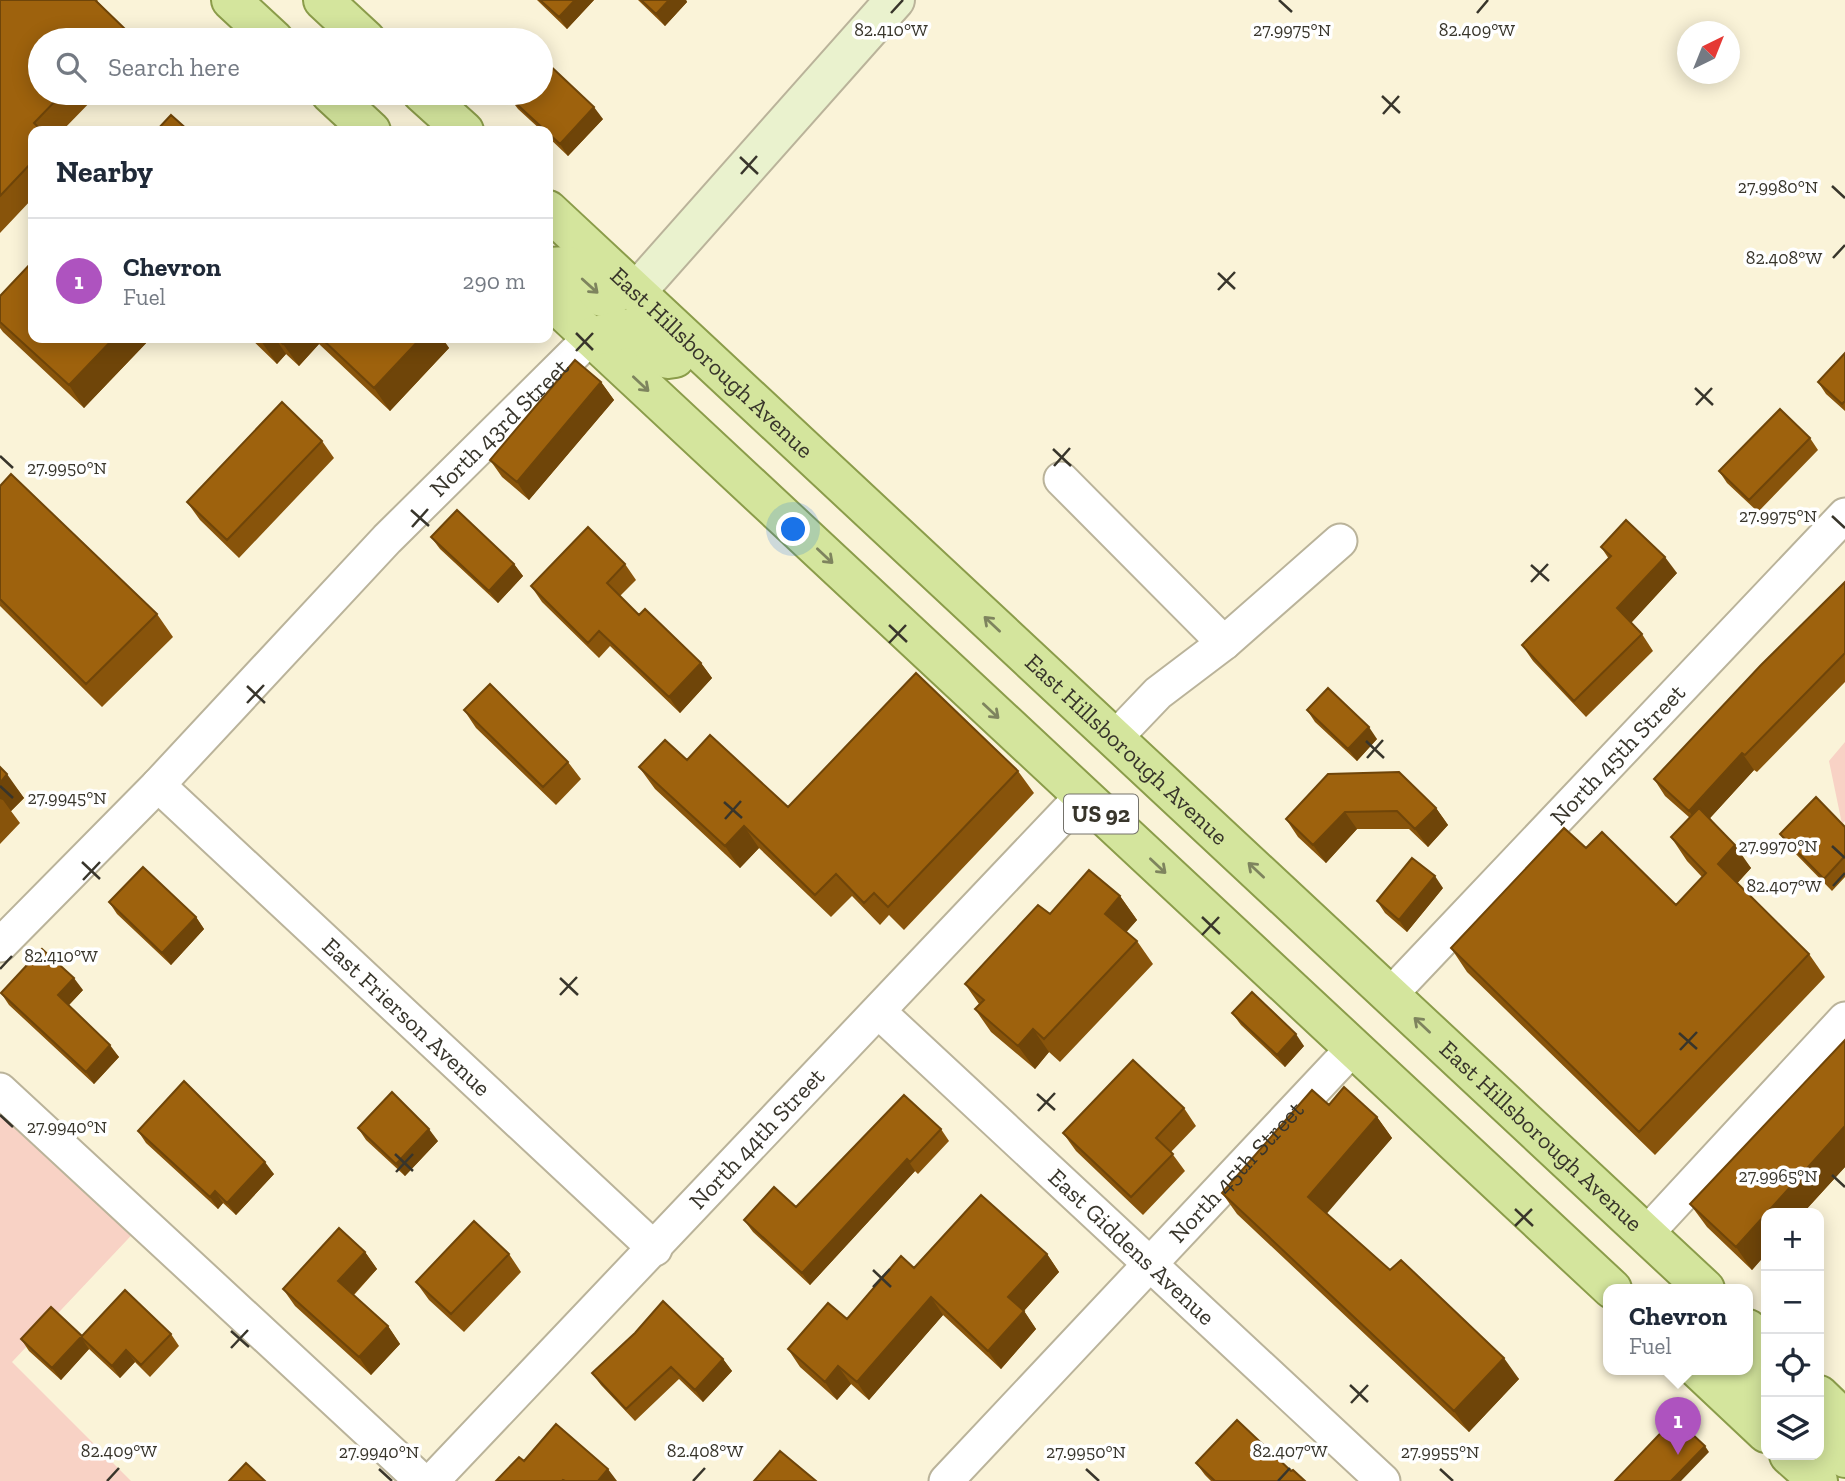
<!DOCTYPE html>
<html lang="en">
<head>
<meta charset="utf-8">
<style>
  :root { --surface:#fff; --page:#f2f2f3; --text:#1f2937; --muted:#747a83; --line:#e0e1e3; --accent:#ae53bf }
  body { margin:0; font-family:"Zilla Slab",serif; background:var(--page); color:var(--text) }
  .controls { position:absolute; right:21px; bottom:21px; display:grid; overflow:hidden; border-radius:14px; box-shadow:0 4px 18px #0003 }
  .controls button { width:63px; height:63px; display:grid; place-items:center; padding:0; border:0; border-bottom:2px solid var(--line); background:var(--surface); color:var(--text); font:35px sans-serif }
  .compass { position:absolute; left:1677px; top:21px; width:63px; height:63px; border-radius:50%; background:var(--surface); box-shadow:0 4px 18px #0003; rotate:43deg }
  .you { position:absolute; left:794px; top:530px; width:24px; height:24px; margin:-18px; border:5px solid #fff; border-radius:50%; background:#1a73e8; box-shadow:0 0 0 10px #1a73e833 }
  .badge { display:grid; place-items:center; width:46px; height:46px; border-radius:50%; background:var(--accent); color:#fff; font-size:23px; font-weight:700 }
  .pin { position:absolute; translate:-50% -58px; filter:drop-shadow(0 2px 4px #0008) }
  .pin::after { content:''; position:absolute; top:37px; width:24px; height:21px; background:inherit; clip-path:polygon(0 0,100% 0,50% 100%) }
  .popup { position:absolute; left:1603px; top:1284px; width:150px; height:91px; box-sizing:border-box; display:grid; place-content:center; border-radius:14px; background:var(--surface); filter:drop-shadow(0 2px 5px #0005); font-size:23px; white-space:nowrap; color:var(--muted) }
  .popup b { font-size:26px; color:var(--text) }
  .popup::after { content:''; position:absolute; left:50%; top:100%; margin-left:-14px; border:14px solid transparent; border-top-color:var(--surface) }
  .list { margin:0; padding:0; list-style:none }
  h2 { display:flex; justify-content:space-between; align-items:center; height:91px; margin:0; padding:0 28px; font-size:30px }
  h2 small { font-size:23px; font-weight:400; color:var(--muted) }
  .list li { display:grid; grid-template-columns:46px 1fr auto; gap:21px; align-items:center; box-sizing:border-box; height:126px; padding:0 28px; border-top:2px solid var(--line) }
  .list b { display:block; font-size:26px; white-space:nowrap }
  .list p { margin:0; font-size:23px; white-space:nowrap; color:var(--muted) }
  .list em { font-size:23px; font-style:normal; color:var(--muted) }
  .icon { flex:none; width:38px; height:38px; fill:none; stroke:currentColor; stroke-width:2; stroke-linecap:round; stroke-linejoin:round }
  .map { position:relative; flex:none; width:1845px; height:1481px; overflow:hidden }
  .search { position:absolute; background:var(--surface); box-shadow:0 4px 18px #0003; left:28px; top:28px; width:525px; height:77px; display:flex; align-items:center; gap:18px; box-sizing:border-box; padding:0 24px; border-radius:38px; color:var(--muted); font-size:26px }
  .panel { position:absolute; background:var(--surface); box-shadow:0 4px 18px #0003; left:28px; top:126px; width:525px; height:217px; border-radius:14px }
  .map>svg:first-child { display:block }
  .green { fill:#f8d2c5 }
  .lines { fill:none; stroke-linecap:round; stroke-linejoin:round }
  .street-casing { stroke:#bab39a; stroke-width:37 }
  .secondary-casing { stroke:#bab39a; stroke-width:42 }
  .primary-casing { stroke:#8b9c4a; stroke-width:42 }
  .street { stroke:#fff; stroke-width:33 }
  .secondary { stroke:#eaf2ce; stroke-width:38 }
  .primary { stroke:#d4e59d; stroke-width:38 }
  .wall { fill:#88540b }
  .shaded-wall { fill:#6f4509 }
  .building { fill:#9e620d; stroke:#6f4509; stroke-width:2 }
  .oneway { stroke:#7e845e }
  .ticks { fill:none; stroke:#38352b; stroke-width:2.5 }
  .labels { text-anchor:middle; stroke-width:7; stroke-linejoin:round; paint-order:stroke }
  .shield { fill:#fff; stroke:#74726b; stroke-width:2 }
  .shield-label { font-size:23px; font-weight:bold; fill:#38352b }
  .street-label { font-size:24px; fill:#38352b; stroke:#fff }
  .ticks-label { font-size:18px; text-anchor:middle; fill:#38352b; stroke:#fff; stroke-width:7; stroke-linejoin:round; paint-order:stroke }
</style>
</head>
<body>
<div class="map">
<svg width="1845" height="1481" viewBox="0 0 1845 1481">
  <rect width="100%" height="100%" fill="#faf3d8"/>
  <path class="green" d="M1845 742V821L1842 824 1829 761Z
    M0 1090 143 1223 12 1362 131 1481H0Z"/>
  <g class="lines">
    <defs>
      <g id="street">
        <path d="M1061 479 1224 643"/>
        <path d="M1115 738 1158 693 1224 643 1340 541"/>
        <path id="s1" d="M158 785 655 1249"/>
        <path id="s2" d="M0 945 158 785 387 539 591 337"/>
        <path id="s3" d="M1390 995 1845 515"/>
        <path id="s4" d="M879 1012 1383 1481"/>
        <path d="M0 1090 422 1481"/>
        <path d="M1646 1234 1845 1019"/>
        <path id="s5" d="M432 1481 1082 796"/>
        <path id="s6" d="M946 1481 1354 1047"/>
      </g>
      <path id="secondary" d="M636 292 895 0"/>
      <g id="primary">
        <path d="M231 0 274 40"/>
        <path d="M323 0 366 40"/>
        <path d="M330 93 371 131"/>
        <path d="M422 93 464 131"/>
        <path id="s7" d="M548 210 1705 1289"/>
        <path d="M548 267 568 266 602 297 613 295"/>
        <path d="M548 297 1612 1289"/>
        <path d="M591 337 634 327 668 359 675 358"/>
        <path d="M1748 1329 1766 1346"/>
        <path d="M1698 1369 1766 1433"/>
        <path d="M1742 1369 1766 1390"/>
        <path d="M1819 1395 1845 1420"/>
        <path d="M1819 1435 1845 1458"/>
        <path d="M1789 1455 1818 1481"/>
      </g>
    </defs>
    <use href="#street" class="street-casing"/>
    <use href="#secondary" class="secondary-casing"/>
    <use href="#primary" class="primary-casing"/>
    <use href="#street" class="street"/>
    <use href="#secondary" class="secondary"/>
    <use href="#primary" class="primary"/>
  </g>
  <path class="wall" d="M0 0H98L97 1 124 28 133 40H40V93H99L62 131H33V198L0 233Z
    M537 0H594L567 29Z
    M638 0H686L687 2 665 26Z
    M509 97 603 119 568 156 548 137V131H542L518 109Z
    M0 296 151 338 84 408 3 332 0 328Z
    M250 338H442L449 348 390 411 319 344 299 366 286 354 277 364Z
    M1845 353V411L1826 394 1818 382Z
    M601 382 614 400 529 500 502 477 490 460Z
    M1810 438 1818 450 1758 512 1727 483 1719 471Z
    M322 441 334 458 239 558 200 520 187 502Z
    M0 486 157 614 173 637 102 707 0 606Z
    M431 537 514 564 523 576 498 603 440 549Z
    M1601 547 1677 573 1631 623 1642 634 1653 651 1586 717 1533 661 1522 645 1609 559Z
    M625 564 636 580 620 596 639 615 701 663 712 678 680 713 610 646 599 658 542 602 531 586Z
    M1845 582V682L1757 772 1754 770 1710 818 1751 868 1737 883 1809 954 1825 977 1655 1155 1467 972 1451 948 1586 848 1676 905 1702 877 1687 861 1671 837 1690 818 1665 796 1654 779Z
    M464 710 568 762 581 779 556 805 476 728Z
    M1307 710 1377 739 1357 761 1315 722Z
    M687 760 788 807 1018 771 1034 793 904 930 889 915 880 925 852 896 831 917 759 848 740 868 655 789 639 767Z
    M0 767 24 798 11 811 20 823 0 844Z
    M1328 774 1436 808 1448 825 1428 847 1409 829H1357L1326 863 1298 837 1286 819Z
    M1845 827V877L1832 891 1788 846 1780 834Z
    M1443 888 1407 932 1385 913 1377 901Z
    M1120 896 1137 920 1126 932 1137 941 1153 964 1060 1062 1049 1052 1035 1069 991 1032 975 1009 979 1004 965 984 1050 914Z
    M109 902 196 917 204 929 171 965 117 914Z
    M83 990 69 1005 119 1057 94 1084 9 1005 1 993Z
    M1232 1013 1304 1046 1285 1067 1241 1025Z
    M1845 1040V1167L1803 1213H1766V1254L1752 1270 1707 1227 1690 1204Z
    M1329 1105 1377 1117 1392 1138 1326 1213 1390 1270 1519 1379 1469 1432 1237 1214 1222 1193Z
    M1184 1108 1196 1126 1171 1152 1185 1171 1143 1215 1076 1151 1063 1133Z
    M358 1128 438 1141 405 1176 366 1140Z
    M941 1129 949 1141 918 1174 915 1171 810 1285 753 1232 744 1220 796 1207Z
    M138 1131 274 1174 236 1215 223 1203 218 1209 146 1143Z
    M365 1252 377 1269 354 1295 388 1326 400 1344 371 1375 295 1306 283 1289Z
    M509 1254 521 1272 464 1332 429 1300 416 1282Z
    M1047 1254 1059 1272 1024 1311 1036 1329 1001 1369 943 1315 869 1400 851 1384 837 1400 800 1367 788 1349 847 1319 914 1268Z
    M171 1334 179 1346 150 1377 135 1362 120 1378 89 1349 61 1380 29 1351 21 1339Z
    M723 1359 732 1371 703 1402 679 1379 635 1421 601 1385 592 1373Z
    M1196 1463 1291 1471 1305 1481H1211L1205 1475Z"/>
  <path class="shaded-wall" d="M575 0H594L567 29 559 17Z
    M669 0H686L687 2 665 26 656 14Z
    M594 107 603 119 568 156 560 144Z
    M114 338H151L84 408 69 385Z
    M265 338H275L286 354 277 364 261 341Z
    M289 338H315L319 344 299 366 283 344Z
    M421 338H442L449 348 390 411 374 388Z
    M601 382 614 400 529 500 517 482Z
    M1665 557 1677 573 1629 625 1617 608Z
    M514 564 523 576 498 603 489 591Z
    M701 663 712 678 680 713 669 697Z
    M1369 727 1377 739 1357 761 1348 749Z
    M1742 753 1754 770 1701 828 1689 811Z
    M7 774 24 798 11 811 3 800 0 799V783Z
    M1436 808 1448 825 1428 847 1415 829Z
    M1345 812 1357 829 1326 863 1313 845Z
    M744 826 759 848 740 868 725 846Z
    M1735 845 1751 868 1734 887 1718 864Z
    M1435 876 1443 888 1407 932 1399 920Z
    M1120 896 1137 920 1122 937 1105 914Z
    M196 917 204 929 171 965 162 953Z
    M74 978 83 990 67 1007 58 995Z
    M1033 1029 1049 1052 1035 1069 1018 1046Z
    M1296 1034 1304 1046 1285 1067 1277 1055Z
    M110 1045 119 1057 94 1084 86 1072Z
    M1377 1117 1392 1138 1323 1218 1308 1197Z
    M1845 1126V1167L1803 1213H1766V1254L1752 1270 1736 1247Z
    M429 1129 438 1141 405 1176 396 1164Z
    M907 1159 915 1171 810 1285 802 1273Z
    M265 1162 274 1174 236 1215 227 1203Z
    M215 1191 223 1203 218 1209 210 1197Z
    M365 1252 377 1269 350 1298 338 1281Z
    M1047 1254 1059 1272 1020 1315 1008 1297Z
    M931 1297 943 1315 869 1400 857 1382Z
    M1024 1311 1036 1329 1001 1369 988 1351Z
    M388 1326 400 1344 371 1375 359 1357Z
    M81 1337 89 1349 61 1380 52 1368Z
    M126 1350 135 1362 120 1378 112 1366Z
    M1504 1358 1519 1379 1469 1432 1454 1411Z
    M723 1359 732 1371 703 1402 695 1390Z
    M838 1366 851 1384 837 1400 825 1382Z
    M1705 1446 1709 1452 1681 1481H1671Z
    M608 1469 617 1481H598Z"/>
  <path class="building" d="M0 0H95L124 28 113 40H40V93H63L34 123 42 131H33V161L0 196Z
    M540 0H575L559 17Z
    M641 0H669L656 14Z
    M544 60 594 107 560 144 509 97 513 93H541V63Z
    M171 115 189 131H156Z
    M33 261V338H114L69 385 0 322V296Z
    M277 338H289L283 344Z
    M321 338H421L374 388Z
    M1845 353V401L1842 404 1818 382Z
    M575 360 601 382 517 482 490 460Z
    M282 402 322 441 227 540 187 502Z
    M1780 409 1810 438 1749 500 1719 471Z
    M11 474 157 614 86 684 0 599V486Z
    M457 510 514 564 489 591 431 537Z
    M1626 520 1665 557 1617 608 1642 634 1574 701 1522 645 1611 556 1601 547Z
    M588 527 625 564 607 583 639 615 645 609 701 663 669 697 599 631 588 643 531 586Z
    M1845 582V653L1745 755 1742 753 1689 811 1654 779 1761 665Z
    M916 673 1018 771 888 907 874 893 864 903 836 874 815 895 744 826 725 846 639 767 665 740 687 760 710 735 788 807Z
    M490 684 568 762 543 787 464 710Z
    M1328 688 1369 727 1348 749 1307 710Z
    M0 767 7 774 0 783Z
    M1399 772 1436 808 1415 829 1397 811 1345 812 1313 845 1286 819 1328 774Z
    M1816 797 1845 827V856L1824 879 1780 834Z
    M1699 808 1735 845 1718 864 1809 954 1639 1132 1451 948 1564 828 1586 848 1602 832 1676 905 1706 873 1671 837Z
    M1412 858 1435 876 1399 920 1377 901Z
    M143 867 196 917 162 953 109 902Z
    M1089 870 1120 896 1105 914 1137 941 1044 1039 1033 1029 1018 1046 975 1009 984 1000 965 984 1038 905 1050 914Z
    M42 949 74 978 58 995 110 1045 86 1072 1 993Z
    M1252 992 1296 1034 1277 1055 1232 1013Z
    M1845 1040V1126L1736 1247 1690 1204Z
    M1133 1060 1184 1108 1156 1138 1173 1154 1131 1197 1063 1133Z
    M184 1081 265 1162 227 1203 215 1191 210 1197 138 1131Z
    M1344 1087 1377 1117 1308 1197 1390 1270 1401 1260 1504 1358 1454 1411 1222 1193 1312 1090 1329 1105Z
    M392 1092 429 1129 396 1164 358 1128Z
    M904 1095 941 1129 910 1162 907 1159 802 1273 744 1220 774 1187 796 1207Z
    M981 1195 1047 1254 1008 1297 1024 1311 988 1351 931 1297 857 1382 838 1366 825 1382 788 1349 828 1303 847 1319 901 1256 914 1268Z
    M474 1221 509 1254 451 1314 416 1282Z
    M339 1228 365 1252 338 1281 388 1326 359 1357 283 1289Z
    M125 1290 171 1334 141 1365 126 1350 112 1366 81 1337 52 1368 21 1339 51 1307 82 1336Z
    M663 1301 723 1359 695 1390 671 1367 626 1409 592 1373 635 1333Z
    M1675 1418 1705 1446 1671 1481H1615Z
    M1237 1420 1291 1471 1293 1470 1305 1481H1215L1196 1463Z
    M556 1424 608 1469 598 1481H565L563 1480 562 1481H496L519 1457 524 1461Z
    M780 1451 816 1481H754Z
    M246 1463 265 1481H229Z"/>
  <defs><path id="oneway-shaft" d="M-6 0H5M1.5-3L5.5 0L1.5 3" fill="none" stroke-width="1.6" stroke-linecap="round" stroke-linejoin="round" transform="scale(1.75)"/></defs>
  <g class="oneway">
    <use href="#oneway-shaft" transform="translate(590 286) rotate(42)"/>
    <use href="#oneway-shaft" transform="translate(641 384) rotate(43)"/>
    <use href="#oneway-shaft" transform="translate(825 556) rotate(43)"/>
    <use href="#oneway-shaft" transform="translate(992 624) rotate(-137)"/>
    <use href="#oneway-shaft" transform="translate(991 711) rotate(43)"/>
    <use href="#oneway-shaft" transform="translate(1158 866) rotate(43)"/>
    <use href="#oneway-shaft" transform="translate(1256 870) rotate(-137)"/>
    <use href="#oneway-shaft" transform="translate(1422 1025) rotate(-137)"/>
  </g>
  <path class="ticks" d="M1279 0 1292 12M891 13 903 0M1477 13 1488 0M1382 96 1400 113M1383 114 1399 96M740 157 758 174M741 174 757 156M1832 186 1845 198M1833 258 1845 245M1218 273 1235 289M1218 290 1235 272M576 333 593 350M576 351 593 333M1695 388 1713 405M1696 405 1712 388M1053 449 1071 466M0 456 13 468M1054 466 1070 448M411 510 429 526M1832 516 1845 528M412 527 428 509M1531 565 1549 581M1531 582 1548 564M889 625 907 642M889 643 906 625M247 686 265 703M247 703 264 685M1366 741 1384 758M1367 758 1383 740M0 786 13 798M724 802 742 818M725 819 741 801M1832 846 1845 858M82 862 100 879M83 880 100 862M1833 886 1845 873M1202 917 1220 934M1202 935 1219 917M0 969 12 956M560 978 578 995M560 995 577 977M1679 1033 1697 1049M1680 1050 1697 1032M1037 1094 1055 1110M1038 1111 1055 1093M0 1115 13 1127M395 1154 413 1171M396 1172 413 1154M1832 1175 1845 1187M1515 1209 1533 1226M1515 1226 1532 1209M873 1270 891 1287M873 1287 890 1269M231 1331 249 1347M231 1348 248 1330M1350 1385 1368 1402M1351 1403 1368 1385M379 1469 392 1481M1086 1469 1099 1481M1440 1469 1453 1481M107 1481 119 1468M693 1481 705 1468M1278 1481 1290 1468"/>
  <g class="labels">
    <rect class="shield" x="1064" y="794.5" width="74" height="39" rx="5"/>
    <g class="shield-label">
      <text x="1101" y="822">US 92</text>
    </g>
    <g class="street-label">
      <text dy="8" stroke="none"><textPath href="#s7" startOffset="224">East Hillsborough Avenue</textPath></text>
      <text dy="8" stroke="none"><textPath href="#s2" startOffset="719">North 43rd Street</textPath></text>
      <text dy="8" stroke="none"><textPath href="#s7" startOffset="791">East Hillsborough Avenue</textPath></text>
      <text dy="8" stroke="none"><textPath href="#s3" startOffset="331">North 45th Street</textPath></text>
      <text dy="8" stroke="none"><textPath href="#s1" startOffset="340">East Frierson Avenue</textPath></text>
      <text dy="8" stroke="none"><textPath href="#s7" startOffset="1358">East Hillsborough Avenue</textPath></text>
      <text dy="8" stroke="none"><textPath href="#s5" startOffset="472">North 44th Street</textPath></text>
      <text dy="8" stroke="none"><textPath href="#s6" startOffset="424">North 45th Street</textPath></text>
      <text dy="8" stroke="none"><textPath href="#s4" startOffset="345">East Giddens Avenue</textPath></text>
    </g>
  </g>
  <g class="ticks-label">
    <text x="1292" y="36">27.9975°N</text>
    <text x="891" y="36">82.410°W</text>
    <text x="1477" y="36">82.409°W</text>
    <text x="1778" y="193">27.9980°N</text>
    <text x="1784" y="264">82.408°W</text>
    <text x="67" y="474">27.9950°N</text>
    <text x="1778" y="522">27.9975°N</text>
    <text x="67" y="804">27.9945°N</text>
    <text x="1778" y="852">27.9970°N</text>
    <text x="1784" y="892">82.407°W</text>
    <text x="61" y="962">82.410°W</text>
    <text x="67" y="1133">27.9940°N</text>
    <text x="1778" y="1182">27.9965°N</text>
    <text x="119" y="1457">82.409°W</text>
    <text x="705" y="1457">82.408°W</text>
    <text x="1290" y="1457">82.407°W</text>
    <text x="379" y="1458">27.9940°N</text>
    <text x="1086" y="1458">27.9950°N</text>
    <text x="1440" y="1458">27.9955°N</text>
  </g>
</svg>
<div class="controls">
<button>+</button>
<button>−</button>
<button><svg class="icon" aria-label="locate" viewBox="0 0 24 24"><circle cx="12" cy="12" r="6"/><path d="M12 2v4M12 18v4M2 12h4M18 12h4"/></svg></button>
<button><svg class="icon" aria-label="layers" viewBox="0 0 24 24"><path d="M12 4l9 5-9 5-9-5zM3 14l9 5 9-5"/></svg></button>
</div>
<svg class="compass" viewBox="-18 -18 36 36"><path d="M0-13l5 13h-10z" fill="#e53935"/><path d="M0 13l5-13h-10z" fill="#747a83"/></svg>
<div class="you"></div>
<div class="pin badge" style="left:1678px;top:1455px">1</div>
<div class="popup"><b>Chevron</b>Fuel</div>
<div class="search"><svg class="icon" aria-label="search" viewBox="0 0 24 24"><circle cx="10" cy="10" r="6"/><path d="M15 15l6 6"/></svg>Search here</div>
<section class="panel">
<h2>Nearby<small></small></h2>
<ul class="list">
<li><span class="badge">1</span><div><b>Chevron</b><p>Fuel</p></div><em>290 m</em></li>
</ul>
</section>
</div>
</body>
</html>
